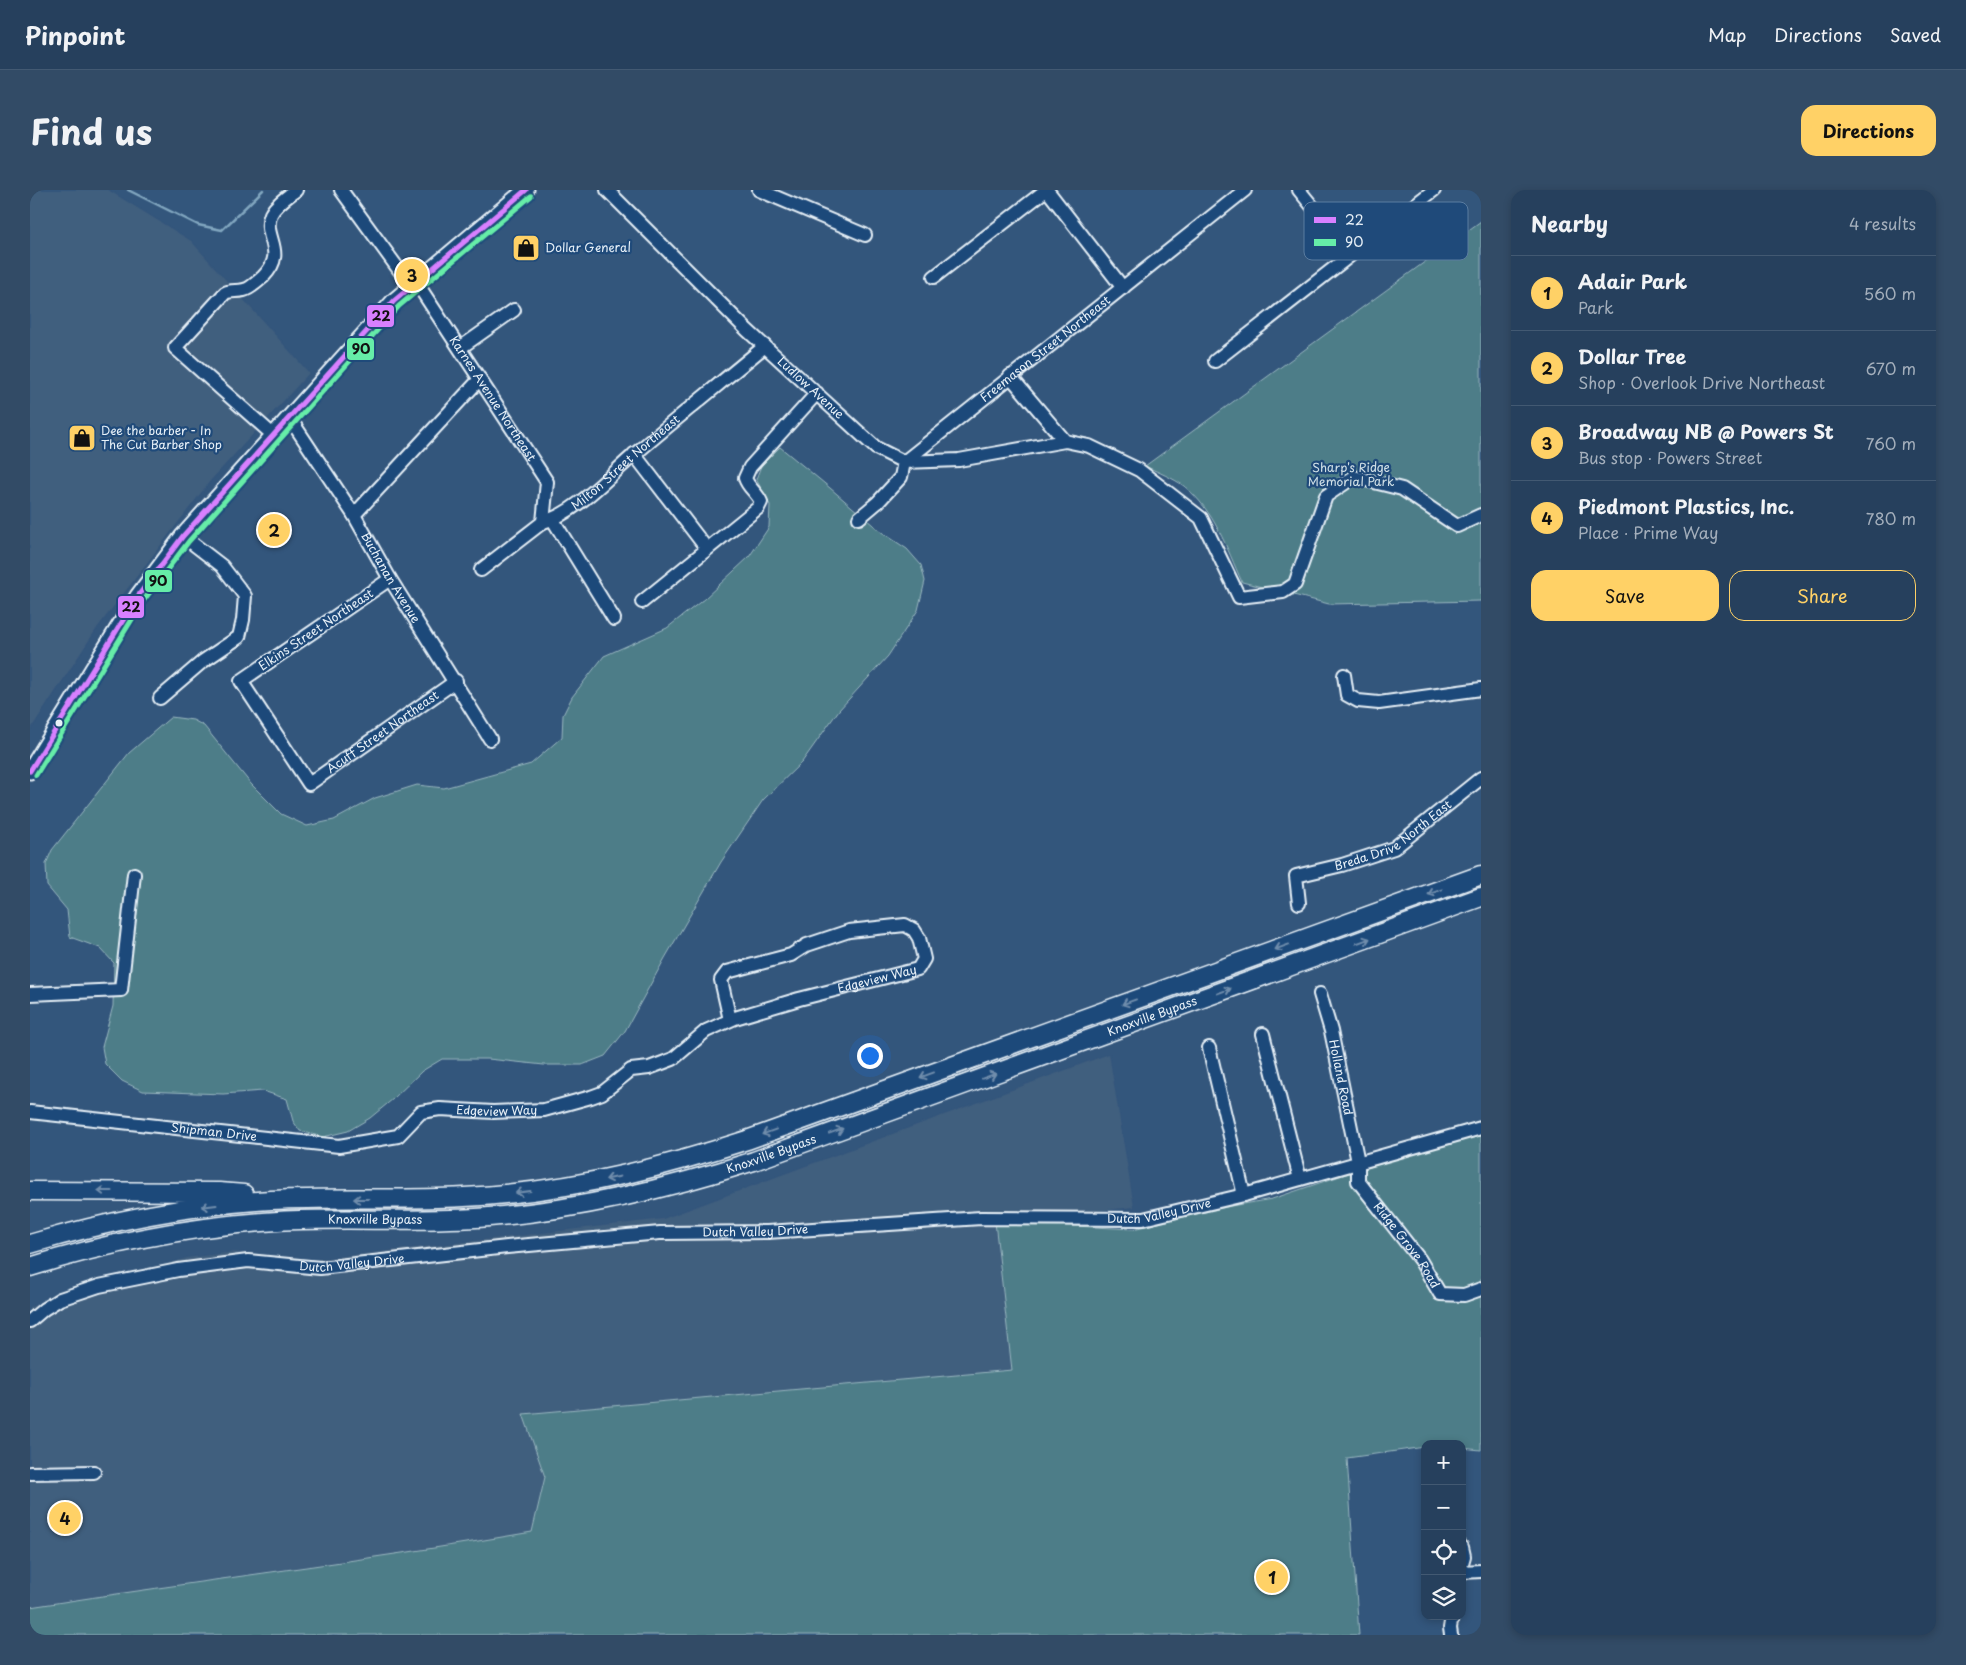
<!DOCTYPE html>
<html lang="en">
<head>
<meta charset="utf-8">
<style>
  :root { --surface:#26405d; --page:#324b66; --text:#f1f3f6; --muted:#a4afbc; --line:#425972; --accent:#ffd166 }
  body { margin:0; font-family:"Playpen Sans",sans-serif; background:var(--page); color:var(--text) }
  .controls { position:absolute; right:15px; bottom:15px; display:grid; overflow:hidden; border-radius:10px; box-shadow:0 2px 8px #0003 }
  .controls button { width:45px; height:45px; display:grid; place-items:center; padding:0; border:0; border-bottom:1px solid var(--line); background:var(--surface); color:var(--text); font:25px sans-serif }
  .you { position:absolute; left:839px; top:865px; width:18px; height:18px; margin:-12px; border:4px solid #fff; border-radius:50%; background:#1a73e8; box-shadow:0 0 0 8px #1a73e833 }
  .badge { display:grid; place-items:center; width:32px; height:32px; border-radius:50%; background:var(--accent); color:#111; font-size:16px; font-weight:700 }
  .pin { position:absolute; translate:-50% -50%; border:2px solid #fff; box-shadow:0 1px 5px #0006 }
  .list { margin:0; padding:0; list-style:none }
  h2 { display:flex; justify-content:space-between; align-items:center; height:65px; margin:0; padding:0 20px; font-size:21px }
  h2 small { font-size:16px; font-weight:400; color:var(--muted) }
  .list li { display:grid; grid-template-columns:32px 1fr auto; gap:15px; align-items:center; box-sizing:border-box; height:75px; padding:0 20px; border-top:1px solid var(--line) }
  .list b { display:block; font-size:19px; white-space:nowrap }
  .list p { margin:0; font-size:16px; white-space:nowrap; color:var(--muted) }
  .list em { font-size:16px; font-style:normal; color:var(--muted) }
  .actions { display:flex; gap:10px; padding:15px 20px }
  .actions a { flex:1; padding:11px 0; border:1px solid var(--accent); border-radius:15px; text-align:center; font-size:18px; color:var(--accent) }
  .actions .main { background:var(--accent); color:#111 }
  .icon { flex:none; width:28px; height:28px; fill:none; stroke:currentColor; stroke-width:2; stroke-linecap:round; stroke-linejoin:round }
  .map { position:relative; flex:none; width:1451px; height:1445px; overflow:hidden; border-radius:15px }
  header { display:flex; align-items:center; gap:30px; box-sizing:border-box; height:70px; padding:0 25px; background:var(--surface); border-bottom:1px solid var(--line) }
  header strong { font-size:24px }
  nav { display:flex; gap:28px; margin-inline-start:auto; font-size:18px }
  .intro { display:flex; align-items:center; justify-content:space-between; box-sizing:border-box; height:120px; padding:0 30px }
  h1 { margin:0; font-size:35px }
  .button { padding:12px 22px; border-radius:15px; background:var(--accent); color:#111; font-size:18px; font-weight:700 }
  main { display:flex; gap:30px; padding:0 30px }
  aside { flex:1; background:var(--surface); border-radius:15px; box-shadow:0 2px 8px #0003 }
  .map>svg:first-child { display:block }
  .built { fill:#415e7e }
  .green { fill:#4d7d88; stroke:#9ab7c0 }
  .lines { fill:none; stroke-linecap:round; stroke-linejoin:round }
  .stream { stroke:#82a7c0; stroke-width:2.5 }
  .minor-casing { stroke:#e8f1f8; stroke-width:16 }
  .major-casing { stroke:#e8f1f8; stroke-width:19 }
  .highway-casing { stroke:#e8f1f8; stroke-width:21 }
  .minor { stroke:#1f4a7a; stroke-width:12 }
  .major { stroke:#1f4a7a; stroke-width:15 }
  .highway { stroke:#1f4a7a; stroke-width:18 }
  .bus-1-casing { stroke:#1f4a7a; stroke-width:9 }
  .bus-2-casing { stroke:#1f4a7a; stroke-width:9 }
  .bus-1 { stroke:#d880ff; stroke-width:5 }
  .bus-2 { stroke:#66eda8; stroke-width:5 }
  .oneway { stroke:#6f8dac }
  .bus-dot { fill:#e8f1f8; stroke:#1f4a7a; stroke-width:2 }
  .labels { text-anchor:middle; stroke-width:4.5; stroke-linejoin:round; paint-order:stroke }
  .poi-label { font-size:12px; fill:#e8f1f8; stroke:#1f4a7a; text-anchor:start }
  .street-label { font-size:12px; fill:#e8f1f8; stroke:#1f4a7a }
  .park-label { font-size:12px; fill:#d1e0e7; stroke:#1f4a7a }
  .key { fill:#1f4a7a; stroke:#5b7ca0; stroke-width:1 }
  .key-label { font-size:14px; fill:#e8f1f8 }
  .line-badge { stroke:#1f4a7a; stroke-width:2 }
  .pale-badge-label { font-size:14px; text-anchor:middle; font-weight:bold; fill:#111 }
</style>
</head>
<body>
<header>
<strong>Pinpoint</strong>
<nav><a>Map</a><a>Directions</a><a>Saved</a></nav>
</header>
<div class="intro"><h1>Find us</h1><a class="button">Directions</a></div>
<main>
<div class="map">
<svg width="1451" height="1445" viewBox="0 0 1451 1445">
  <rect width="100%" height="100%" fill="#33567c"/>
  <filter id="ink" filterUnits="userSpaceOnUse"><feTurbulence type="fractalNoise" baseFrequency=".02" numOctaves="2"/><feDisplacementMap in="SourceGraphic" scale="10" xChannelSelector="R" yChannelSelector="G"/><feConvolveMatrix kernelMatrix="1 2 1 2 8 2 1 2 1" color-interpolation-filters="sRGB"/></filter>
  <g filter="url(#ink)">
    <path class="built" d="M0 0H78L161 51 279 183 180 291 67 438 0 540Z
      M1079 864 1104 1017 965 1032 982 1180 494 1224 515 1287 502 1342 392 1361 187 1389 0 1417V1117L157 1068 204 1062 280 1070 633 1029Z"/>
    <path class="green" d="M1451 31V411L1299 414 1212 392C1196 357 1185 321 1154 296 1143 288 1128 282 1115 276Z
      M750 257 800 298 850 341 877 359 891 375 895 391 888 420 858 466 809 520 772 572 733 610 691 672 635 768 595 841 575 866 552 875H514L458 869H412L392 881 363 909 340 928 318 941 293 947 270 941 263 931 257 909 233 901 193 904 113 901 92 891 75 874 72 857 83 816 84 773 70 758 40 747 37 720 17 696 16 674 22 660 99 563 141 527 163 530 174 536 221 594 251 624 277 636 304 630 345 608 387 595 414 598 501 574 532 547 533 525 542 507 574 466 637 438 674 409 719 367 739 337 740 315 726 289 731 276Z
      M1451 944V1260L1432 1258V1254H1395V1257L1317 1268 1329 1445H0V1417C167 1391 335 1371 502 1342L515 1287 493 1224 982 1180 965 1032 1103 1039 1201 1016 1242 1009 1316 984Z"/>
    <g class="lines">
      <path class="stream" d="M98 0 168 35 192 40 233 0"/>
      <defs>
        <g id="minor">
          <path id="s1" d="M311 0 375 88 392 101 517 292 513 332"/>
          <path id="s2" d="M577 0 717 140 846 258 874 272 929 270 1035 251 1059 256 1109 280 1171 328 1209 407 1253 402 1265 394 1296 306 1324 287 1372 299 1427 336 1451 325"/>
          <path d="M729 0 835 45"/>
          <path d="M1017 0 1093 98"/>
          <path d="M1269 0 1321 64"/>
          <path d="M904 87 1016 0"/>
          <path d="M430 158 484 120"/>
          <path d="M1185 171 1404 0"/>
          <path d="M980 186 1035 251"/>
          <path id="s3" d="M259 227 324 325 360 389 460 549"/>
          <path d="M243 245 145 158 195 103C201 100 207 102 214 100 220 99 228 91 233 87 259 61 231 47 241 24 246 14 257 7 266 0"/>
          <path d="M604 264 677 359"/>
          <path d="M324 325 450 189"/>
          <path id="s4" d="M829 328 848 312 871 287 874 272 1215 0"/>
          <path d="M523 330 584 429"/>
          <path id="s5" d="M451 380 513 332C545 324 580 285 605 264 648 227 692 192 735 156"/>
          <path id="s6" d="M360 389 211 491 279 594 426 491"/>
          <path d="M612 412 728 318 731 312C727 302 718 298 715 288L720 277 787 203"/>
          <path d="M1314 485 1317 505 1328 511 1349 513 1451 499"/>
          <path d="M130 508 172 472 209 447 213 430 215 406 192 376 153 346"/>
          <path id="s7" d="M1269 713 1266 686 1312 675 1364 658 1451 588"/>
          <path d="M0 804 91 800 104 684"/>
          <path id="s8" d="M1290 804 1301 841 1328 972V991L1390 1070 1410 1104 1434 1105 1451 1099"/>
          <path d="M1233 844 1270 989"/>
          <path d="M1179 858 1214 1005"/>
          <path id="s9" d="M0 922 309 956 368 946 391 922 410 919 463 922 514 920 561 907 572 903 601 880 619 878 643 869 676 841 705 828 769 809 888 779 894 769 889 748 884 740 875 735 819 741 777 755 761 765 697 782 691 790 700 830"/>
          <path id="s10" d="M0 1131 14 1119 30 1109 69 1096 148 1080 218 1071 290 1078 477 1057 630 1043 737 1042 951 1028 1113 1029 1214 1005 1451 938"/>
          <path d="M0 1283 64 1282"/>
          <path d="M1432 1357 1434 1366 1432 1373"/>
          <path d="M1432 1382 1451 1381"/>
          <path d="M1421 1445 1420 1438 1422 1426"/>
        </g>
        <path id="major" d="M0 581 108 406 153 346 364 111 496 0"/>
        <g id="highway">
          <path d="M0 1001 189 1002 214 1004"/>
          <path d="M0 1054C78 1031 159 1015 241 1010 319 1006 397 1012 475 1004 559 996 637 976 717 950L1451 685"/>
          <path id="s11" d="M0 1077C80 1052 164 1036 248 1031 318 1027 389 1033 459 1027 550 1020 637 999 724 971L1451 707"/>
        </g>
      </defs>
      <use href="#minor" class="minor-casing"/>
      <use href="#major" class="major-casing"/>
      <use href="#highway" class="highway-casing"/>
      <use href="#minor" class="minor"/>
      <use href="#major" class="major"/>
      <use href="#highway" class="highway"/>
      <defs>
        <path id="bus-1" d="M0 581 108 406 153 346 364 111 496 0"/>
        <path id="bus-2" d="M6 585 114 410 159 351 369 116 501 6"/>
      </defs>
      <use href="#bus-1" class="bus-1-casing"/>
      <use href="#bus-2" class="bus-2-casing"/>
      <use href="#bus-1" class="bus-1"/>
      <use href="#bus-2" class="bus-2"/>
    </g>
    <defs><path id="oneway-shaft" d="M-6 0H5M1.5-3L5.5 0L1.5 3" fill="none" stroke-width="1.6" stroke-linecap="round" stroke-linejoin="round" transform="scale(1.25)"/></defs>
    <g class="oneway">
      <use href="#oneway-shaft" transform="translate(1405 702) rotate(160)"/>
      <use href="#oneway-shaft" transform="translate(1333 751) rotate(-20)"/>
      <use href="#oneway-shaft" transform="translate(1252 757) rotate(160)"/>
      <use href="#oneway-shaft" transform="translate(1194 801) rotate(-20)"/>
      <use href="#oneway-shaft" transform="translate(1099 812) rotate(160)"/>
      <use href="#oneway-shaft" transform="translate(897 885) rotate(160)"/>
      <use href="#oneway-shaft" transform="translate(959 886) rotate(-20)"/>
      <use href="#oneway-shaft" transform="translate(806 941) rotate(-20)"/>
      <use href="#oneway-shaft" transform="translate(739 942) rotate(160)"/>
      <use href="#oneway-shaft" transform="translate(583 988) rotate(168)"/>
      <use href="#oneway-shaft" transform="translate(75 1001) rotate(-180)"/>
      <use href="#oneway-shaft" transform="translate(493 1002) rotate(173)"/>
      <use href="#oneway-shaft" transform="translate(331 1009) rotate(-180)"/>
      <use href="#oneway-shaft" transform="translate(179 1016) rotate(173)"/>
    </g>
  </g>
  <defs>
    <symbol id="shop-square" viewBox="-11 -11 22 22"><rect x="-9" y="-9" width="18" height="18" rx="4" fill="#ffd166" stroke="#1f4a7a"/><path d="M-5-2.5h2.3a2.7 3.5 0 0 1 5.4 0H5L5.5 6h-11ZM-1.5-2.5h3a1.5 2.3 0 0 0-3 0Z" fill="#111"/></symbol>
  </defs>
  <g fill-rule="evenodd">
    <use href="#shop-square" x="480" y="42" width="32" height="32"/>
    <use href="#shop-square" x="36" y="232" width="32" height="32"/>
  </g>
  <circle class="bus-dot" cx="29" cy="533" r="4.5"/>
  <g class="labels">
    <g class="poi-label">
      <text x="515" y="62">Dollar General</text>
      <text x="71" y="245">Dee the barber - In<tspan x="71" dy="14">The Cut Barber Shop</tspan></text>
    </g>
    <g class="street-label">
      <text dy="4" stroke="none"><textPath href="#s4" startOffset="255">Freemason Street Northeast</textPath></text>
      <text dy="4" stroke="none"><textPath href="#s2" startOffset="284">Ludlow Avenue</textPath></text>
      <text dy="4" stroke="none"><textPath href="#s1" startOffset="259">Karnes Avenue Northeast</textPath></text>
      <text dy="4" stroke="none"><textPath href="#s5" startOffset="181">Milton Street Northeast</textPath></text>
      <text dy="4" stroke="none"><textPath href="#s3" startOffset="190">Buchanan Avenue</textPath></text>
      <text transform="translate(286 440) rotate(-34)" y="4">Elkins Street Northeast</text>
      <text dy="4" stroke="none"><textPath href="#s6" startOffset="394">Acuff Street Northeast</textPath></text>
      <text dy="4" stroke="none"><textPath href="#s7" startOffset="134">Breda Drive North East</textPath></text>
      <text dy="4" stroke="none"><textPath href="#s9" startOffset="891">Edgeview Way</textPath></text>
      <text dy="4" stroke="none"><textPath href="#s11" startOffset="1159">Knoxville Bypass</textPath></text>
      <text dy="4" stroke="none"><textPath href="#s8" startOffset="86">Holland Road</textPath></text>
      <text dy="4" stroke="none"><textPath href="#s9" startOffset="480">Edgeview Way</textPath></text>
      <text dy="4" stroke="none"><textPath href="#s9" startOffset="185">Shipman Drive</textPath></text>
      <text dy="4" stroke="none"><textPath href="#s11" startOffset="754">Knoxville Bypass</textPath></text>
      <text dy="4" stroke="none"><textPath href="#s10" startOffset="1144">Dutch Valley Drive</textPath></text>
      <text dy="4" stroke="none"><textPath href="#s11" startOffset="350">Knoxville Bypass</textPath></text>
      <text dy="4" stroke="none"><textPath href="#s10" startOffset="739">Dutch Valley Drive</textPath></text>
      <text dy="4" stroke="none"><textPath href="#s8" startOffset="272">Ridge Grove Road</textPath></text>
      <text dy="4" stroke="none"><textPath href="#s10" startOffset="334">Dutch Valley Drive</textPath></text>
    </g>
    <g class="park-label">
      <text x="1321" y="282">Sharp's Ridge<tspan x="1321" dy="14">Memorial Park</tspan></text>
    </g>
  </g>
  <rect x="1274" y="12" width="164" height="58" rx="8" class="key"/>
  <rect x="1284" y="27" width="22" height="6" fill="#d880ff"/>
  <rect x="1284" y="49" width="22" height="7" fill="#66eda8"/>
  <g class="key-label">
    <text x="1315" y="35">22</text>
    <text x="1315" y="57">90</text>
  </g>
  <g class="line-badge">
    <rect x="336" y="114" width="29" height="24" rx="5" fill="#d880ff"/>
    <rect x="316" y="147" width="29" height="24" rx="5" fill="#66eda8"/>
    <rect x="114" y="379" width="29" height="24" rx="5" fill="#66eda8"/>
    <rect x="87" y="405" width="28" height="24" rx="5" fill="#d880ff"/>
  </g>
  <g class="pale-badge-label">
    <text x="351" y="131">22</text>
    <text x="331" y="164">90</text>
    <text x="128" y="396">90</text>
    <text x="101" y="422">22</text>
  </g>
</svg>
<div class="controls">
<button>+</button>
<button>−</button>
<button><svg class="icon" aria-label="locate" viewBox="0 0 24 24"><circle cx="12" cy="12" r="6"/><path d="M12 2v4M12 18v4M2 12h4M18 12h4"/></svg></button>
<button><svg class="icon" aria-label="layers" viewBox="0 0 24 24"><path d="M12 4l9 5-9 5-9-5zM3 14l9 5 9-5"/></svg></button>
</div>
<div class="you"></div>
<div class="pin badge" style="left:1242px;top:1387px">1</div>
<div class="pin badge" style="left:244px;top:340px">2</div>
<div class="pin badge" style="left:382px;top:85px">3</div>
<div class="pin badge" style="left:35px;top:1328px">4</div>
</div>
<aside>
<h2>Nearby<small>4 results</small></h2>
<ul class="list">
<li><span class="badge">1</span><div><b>Adair Park</b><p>Park</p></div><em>560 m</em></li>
<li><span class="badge">2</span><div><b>Dollar Tree</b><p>Shop · Overlook Drive Northeast</p></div><em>670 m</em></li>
<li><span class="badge">3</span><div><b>Broadway NB @ Powers St</b><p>Bus stop · Powers Street</p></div><em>760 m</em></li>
<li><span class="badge">4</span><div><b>Piedmont Plastics, Inc.</b><p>Place · Prime Way</p></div><em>780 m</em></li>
</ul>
<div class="actions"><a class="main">Save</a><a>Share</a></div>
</aside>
</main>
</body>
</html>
